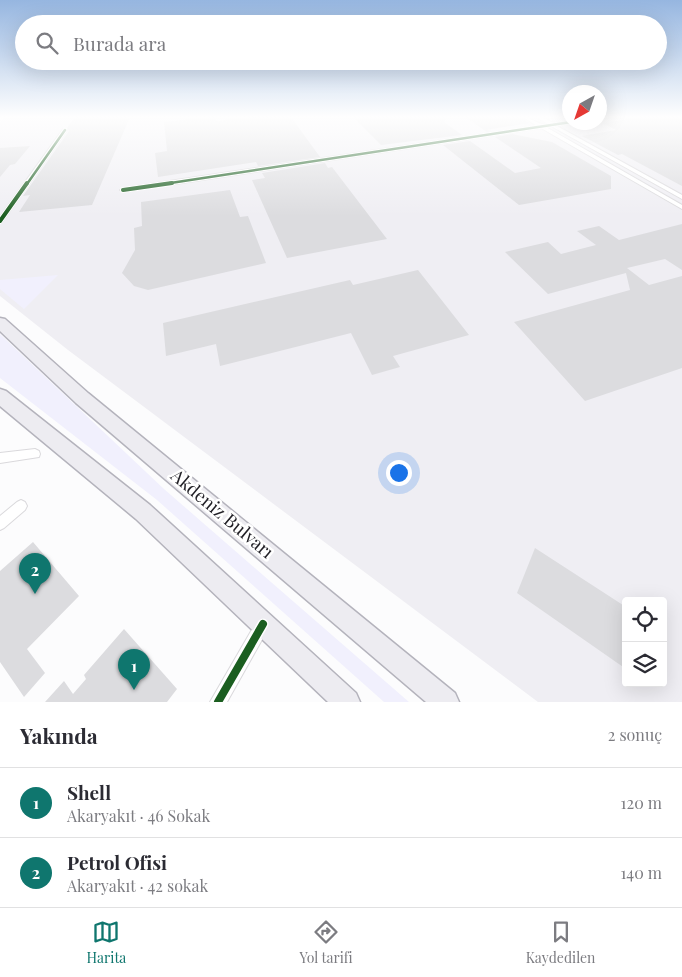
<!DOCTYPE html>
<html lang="tr">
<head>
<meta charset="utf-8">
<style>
  :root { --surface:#fff; --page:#f7f7f7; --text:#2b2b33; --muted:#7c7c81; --line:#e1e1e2; --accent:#0f766e }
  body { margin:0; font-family:"Playfair Display",serif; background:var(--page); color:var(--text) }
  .controls { position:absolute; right:15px; bottom:15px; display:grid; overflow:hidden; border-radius:5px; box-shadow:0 5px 20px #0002 }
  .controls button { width:45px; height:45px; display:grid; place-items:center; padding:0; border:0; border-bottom:1px solid var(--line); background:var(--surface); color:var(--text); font:25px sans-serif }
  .compass { position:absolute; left:562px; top:85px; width:45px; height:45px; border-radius:50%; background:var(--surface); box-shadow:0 5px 20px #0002; rotate:220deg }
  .you { position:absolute; left:398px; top:472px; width:18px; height:18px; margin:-12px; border:4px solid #fff; border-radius:50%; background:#1a73e8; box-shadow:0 0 0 8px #1a73e833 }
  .badge { display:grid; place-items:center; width:32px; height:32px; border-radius:50%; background:var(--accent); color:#fff; font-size:16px; font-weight:700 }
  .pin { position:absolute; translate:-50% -41px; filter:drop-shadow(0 1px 2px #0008) }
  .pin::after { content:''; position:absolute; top:26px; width:18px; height:15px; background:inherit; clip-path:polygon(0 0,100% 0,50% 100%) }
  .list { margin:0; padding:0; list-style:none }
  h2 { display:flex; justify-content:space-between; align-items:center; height:65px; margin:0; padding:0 20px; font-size:21px }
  h2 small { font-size:16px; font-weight:400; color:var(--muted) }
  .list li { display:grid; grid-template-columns:32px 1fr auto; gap:15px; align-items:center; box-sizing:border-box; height:70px; padding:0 20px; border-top:1px solid var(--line) }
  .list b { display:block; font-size:19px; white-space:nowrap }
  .list p { margin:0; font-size:16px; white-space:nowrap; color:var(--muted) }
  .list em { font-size:16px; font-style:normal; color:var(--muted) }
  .icon { flex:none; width:28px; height:28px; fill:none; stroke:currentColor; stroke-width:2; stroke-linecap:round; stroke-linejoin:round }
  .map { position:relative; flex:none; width:682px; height:702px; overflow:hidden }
  .search { position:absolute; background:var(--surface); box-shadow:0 5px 20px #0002; left:15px; right:15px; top:15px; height:55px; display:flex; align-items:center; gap:12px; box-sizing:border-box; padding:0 18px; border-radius:28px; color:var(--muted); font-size:19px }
  .sheet { height:205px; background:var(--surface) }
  nav { display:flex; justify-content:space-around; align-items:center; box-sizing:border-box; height:70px; border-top:1px solid var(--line); background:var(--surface); font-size:14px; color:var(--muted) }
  nav a { display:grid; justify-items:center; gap:2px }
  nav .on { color:var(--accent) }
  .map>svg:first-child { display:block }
  .built { fill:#efeef3; fill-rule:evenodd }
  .green { fill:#f1f0fd }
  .building { fill:#dcdcdf }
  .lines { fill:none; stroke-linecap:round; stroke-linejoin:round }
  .street-casing { stroke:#dad9dc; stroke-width:2 }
  .primary-casing { stroke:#b4b3bc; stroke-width:3 }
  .street { fill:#fff; fill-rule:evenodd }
  .primary { fill:#edecf1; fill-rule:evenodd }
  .cycleway-far2-casing { stroke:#fff; stroke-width:4.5 }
  .cycleway-far1-casing { stroke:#fff; stroke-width:6 }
  .cycleway-casing { stroke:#fff; stroke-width:11 }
  .cycleway-far2 { stroke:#1b5e20; stroke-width:2.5 }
  .cycleway-far1 { stroke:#1b5e20; stroke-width:4 }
  .cycleway { stroke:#1b5e20; stroke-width:8 }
  .labels { text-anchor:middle; stroke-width:5; stroke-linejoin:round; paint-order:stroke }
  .near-street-label { font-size:18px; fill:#222127; stroke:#fff }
</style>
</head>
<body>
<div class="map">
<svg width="682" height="702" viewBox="0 0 682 702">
  <rect width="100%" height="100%" fill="#fcfcfd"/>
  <path class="built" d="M5 117H569L570 122H600V117H682V702H538L68 350 0 296V122ZM626 601H663V683H626Z"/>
  <path class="green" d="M58 275 24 309 0 289V280Z
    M0 334 164 489 409 702H384L157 500 0 378Z"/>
  <path class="building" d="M75 117H130L92 205 19 212 30 195 23 196 69 131 67 128Z
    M208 117H215L216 121 247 117H291L320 157 258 166 256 162 158 177 155 153 167 151 164 122Z
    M353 117H448L444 122 462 135 381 145Z
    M465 117H521L529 123 486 130 492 131 487 132Z
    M642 117H682V186L622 154 618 155 582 136 616 130 603 123Z
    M512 134 552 142 611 176V189L519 205 443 145 470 141 515 173 541 168 495 137Z
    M30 146 15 164 10 165 0 177V148Z
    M325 163 328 168 332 167 387 239 287 258 252 180 265 178 262 173Z
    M230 190 240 217 248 216 266 263 148 290 134 286 122 273 135 250 134 228 142 226 141 202Z
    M682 224V270L665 259 627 268 649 285 682 276V368L585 401 514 322 630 290 626 273 548 294 505 252 548 242 561 254 596 245 577 231 599 226 619 240Z
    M418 270 469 335 393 356 400 367 372 375 351 333 220 366 216 344 166 356 163 323 350 280 353 285Z
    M33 542 79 596 27 649 45 673 24 697 0 662V571Z
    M535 548 626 607V669L517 593Z
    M124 629 177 689 167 702H45L64 681 73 694 86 679 84 675Z"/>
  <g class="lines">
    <defs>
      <path id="street" d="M523 117C532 117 538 126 548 124L536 117H542L553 123 570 121V122H573L557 126 682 195V199L551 126 546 127 682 205V209L541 128 123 192 120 190 123 188 537 126Z
        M600 117H607L600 119Z
        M63 129 67 130 2 222 0 223V217Z
        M35 449 39 451 40 454 39 457 0 463V453Z
        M21 500 25 502 27 506 25 510 4 528 0 530V516L17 502Z
        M263 617 268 619 270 624 268 629 227 702H210L258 619Z"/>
      <path id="primary" d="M0 318 5 319 88 393 455 693 459 702H426L76 403 0 331Z
        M0 389 6 391 150 505 356 693 360 702H328L136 519 0 406Z"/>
    </defs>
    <use href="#street" class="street-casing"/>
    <use href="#primary" class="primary-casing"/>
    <use href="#street" class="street"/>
    <use href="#primary" class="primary"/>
    <defs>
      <path id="cycleway-far2" d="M27 184 65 130
        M164 184 571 122"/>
      <path id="cycleway-far1" d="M123 190 172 183
        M0 221 27 183"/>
      <path id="cycleway" d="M218 702 263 624"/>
    </defs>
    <use href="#cycleway-far2" class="cycleway-far2-casing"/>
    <use href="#cycleway-far1" class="cycleway-far1-casing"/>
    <use href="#cycleway" class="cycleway-casing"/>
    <use href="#cycleway-far2" class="cycleway-far2"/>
    <use href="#cycleway-far1" class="cycleway-far1"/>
    <use href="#cycleway" class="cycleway"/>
  </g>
  <linearGradient id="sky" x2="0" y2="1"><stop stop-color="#96b6e0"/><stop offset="0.54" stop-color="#fefefe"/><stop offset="1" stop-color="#fefefe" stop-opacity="0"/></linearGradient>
  <rect width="682" height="216" fill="url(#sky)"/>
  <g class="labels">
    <g class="near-street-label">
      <text transform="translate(222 514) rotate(40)" y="6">Akdeniz Bulvarı</text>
    </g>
  </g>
</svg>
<div class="controls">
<button><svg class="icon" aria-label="locate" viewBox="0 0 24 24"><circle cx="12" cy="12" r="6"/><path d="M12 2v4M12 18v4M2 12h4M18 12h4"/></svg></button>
<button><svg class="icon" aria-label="layers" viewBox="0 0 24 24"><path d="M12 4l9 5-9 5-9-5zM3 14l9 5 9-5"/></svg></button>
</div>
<svg class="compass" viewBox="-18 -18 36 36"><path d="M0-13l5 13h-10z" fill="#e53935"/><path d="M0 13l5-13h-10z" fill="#7c7c81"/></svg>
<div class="you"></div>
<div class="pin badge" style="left:134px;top:690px">1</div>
<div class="pin badge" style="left:35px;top:594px">2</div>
<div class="search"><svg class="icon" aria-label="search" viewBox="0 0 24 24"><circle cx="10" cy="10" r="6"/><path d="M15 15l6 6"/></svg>Burada ara</div>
</div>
<section class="sheet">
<h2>Yakında<small>2 sonuç</small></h2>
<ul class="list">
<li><span class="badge">1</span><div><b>Shell</b><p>Akaryakıt · 46 Sokak</p></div><em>120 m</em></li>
<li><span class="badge">2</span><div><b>Petrol Ofisi</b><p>Akaryakıt · 42 sokak</p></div><em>140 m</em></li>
</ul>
</section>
<nav>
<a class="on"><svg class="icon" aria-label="map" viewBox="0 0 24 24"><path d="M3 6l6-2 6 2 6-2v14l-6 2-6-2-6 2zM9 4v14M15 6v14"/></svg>Harita</a>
<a><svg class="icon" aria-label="directions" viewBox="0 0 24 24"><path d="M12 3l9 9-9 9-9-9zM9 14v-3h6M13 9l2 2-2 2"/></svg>Yol tarifi</a>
<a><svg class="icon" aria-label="saved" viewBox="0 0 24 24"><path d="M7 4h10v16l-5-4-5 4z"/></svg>Kaydedilen</a>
</nav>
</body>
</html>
